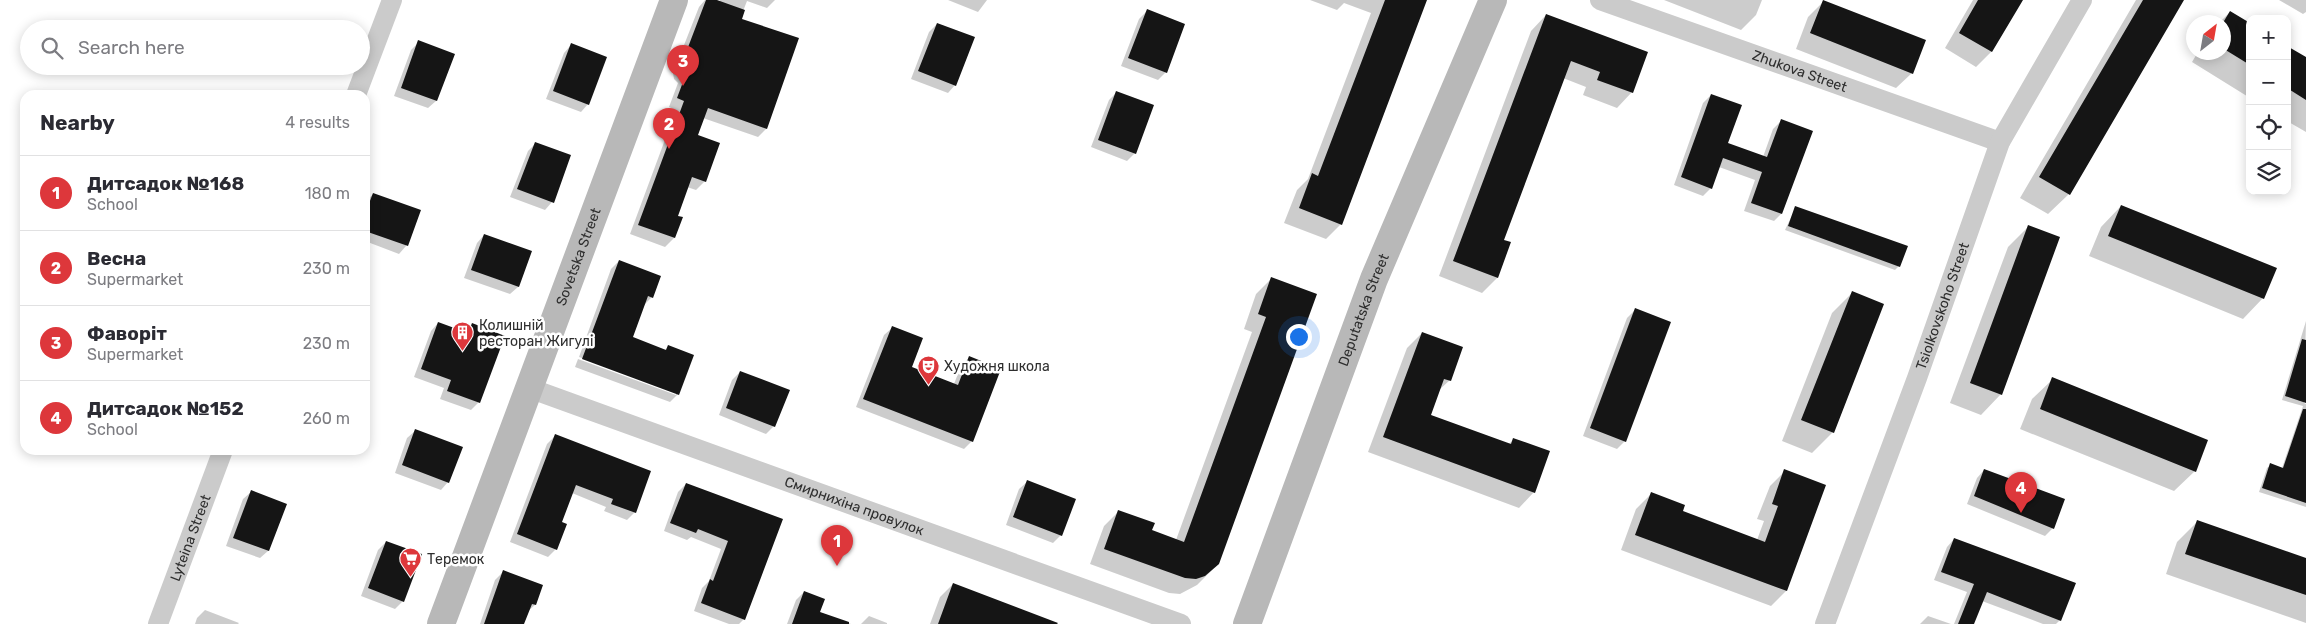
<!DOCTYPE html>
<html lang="en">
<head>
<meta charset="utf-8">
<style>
  :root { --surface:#fff; --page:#f7f7f7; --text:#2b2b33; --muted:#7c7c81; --line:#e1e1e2; --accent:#dd373b }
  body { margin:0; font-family:Rubik,sans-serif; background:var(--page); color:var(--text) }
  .controls { position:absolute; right:15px; top:15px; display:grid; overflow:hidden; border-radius:10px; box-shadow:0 2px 12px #0003 }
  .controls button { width:45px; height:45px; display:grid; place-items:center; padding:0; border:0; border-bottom:1px solid var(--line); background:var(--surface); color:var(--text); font:25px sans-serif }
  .compass { position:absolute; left:2186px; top:15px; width:45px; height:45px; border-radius:50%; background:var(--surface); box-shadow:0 2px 12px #0003; rotate:31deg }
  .you { position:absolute; left:1298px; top:336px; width:18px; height:18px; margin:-12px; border:4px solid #fff; border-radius:50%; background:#1a73e8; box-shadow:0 0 0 8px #1a73e833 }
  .badge { display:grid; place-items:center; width:32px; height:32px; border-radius:50%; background:var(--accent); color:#fff; font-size:16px; font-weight:700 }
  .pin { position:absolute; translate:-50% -41px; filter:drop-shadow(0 1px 2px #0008) }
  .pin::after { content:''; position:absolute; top:26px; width:18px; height:15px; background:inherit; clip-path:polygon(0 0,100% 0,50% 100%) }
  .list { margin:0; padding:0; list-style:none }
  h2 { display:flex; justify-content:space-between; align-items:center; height:65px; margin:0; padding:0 20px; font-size:21px }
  h2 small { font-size:16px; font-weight:400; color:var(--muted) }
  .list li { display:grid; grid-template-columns:32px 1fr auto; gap:15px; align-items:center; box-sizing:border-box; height:75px; padding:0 20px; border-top:1px solid var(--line) }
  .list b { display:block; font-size:19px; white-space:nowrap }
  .list p { margin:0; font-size:16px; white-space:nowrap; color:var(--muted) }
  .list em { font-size:16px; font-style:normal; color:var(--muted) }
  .icon { flex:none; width:28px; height:28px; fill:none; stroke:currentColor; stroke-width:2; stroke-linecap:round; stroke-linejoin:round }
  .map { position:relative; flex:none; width:2306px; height:624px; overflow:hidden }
  .search { position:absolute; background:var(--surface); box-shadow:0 2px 12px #0003; left:20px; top:20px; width:350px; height:55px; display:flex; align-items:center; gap:12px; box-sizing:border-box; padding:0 18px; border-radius:28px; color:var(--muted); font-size:19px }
  .panel { position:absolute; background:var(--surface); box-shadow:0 2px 12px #0003; left:20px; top:90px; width:350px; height:365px; border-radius:15px }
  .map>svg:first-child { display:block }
  .shadow { fill:#0003 }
  .building { fill:#151515 }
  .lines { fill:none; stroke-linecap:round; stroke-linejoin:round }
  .street { stroke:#cbcbcb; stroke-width:20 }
  .secondary { stroke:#b8b8b8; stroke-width:28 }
  .labels { text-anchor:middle; stroke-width:5; stroke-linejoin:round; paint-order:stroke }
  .street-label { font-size:14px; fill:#2e2e2e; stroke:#fff }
  .poi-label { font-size:14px; fill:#2e2e2e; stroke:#fff; text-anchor:start }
</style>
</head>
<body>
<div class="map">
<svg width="2306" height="624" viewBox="0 0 2306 624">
  <rect width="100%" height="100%" fill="#fff"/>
  <path class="shadow" d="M705 0 719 2 720 0H775L767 8 747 1 740 19 766 129 758 137 703 118 696 136 705 181 696 190 687 187 677 216 681 218 674 238 665 247 630 234 676 110 669 107 678 83 674 79 673 73 699 7Z
    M948 0H987L978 12Z
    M1310 0H1426L1341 224 1326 239 1284 223 1297 190 1308 179 1371 13 1344 3 1337 10Z
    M1664 0H1762L1756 15 1741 30Z
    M1973 0H2021L1991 52 1976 67 1945 48Z
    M2136 0H2182L2069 194 2048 214 2020 198Z
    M2279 0H2306V12L2303 14Z
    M1823 2 1912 73 1896 88 1796 49 1808 17Z
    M1147 11 1166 72 1158 80 1121 66 1139 19Z
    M2230 12 2250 24V98L2192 62 2198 52H2224V22H2220Z
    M1546 15 1632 92 1617 108 1583 95 1586 87 1563 78 1502 241 1497 278 1482 293 1439 276 1531 31Z
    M937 24 955 85 948 93 911 79 929 32Z
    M419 42 436 101 428 108 394 96 411 50Z
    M571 45 588 104 581 112 546 99 564 53Z
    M2287 47 2306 59V132L2287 121Z
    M1117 92 1135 153 1127 161 1091 147 1109 100Z
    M1711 95 1727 144 1763 157 1773 129 1781 121V214L1774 221 1744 211 1755 180 1719 167 1711 188 1703 196 1674 185 1703 103Z
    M536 143 552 202 545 210 510 197 528 151Z
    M373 194 419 211 406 246 399 254 365 241V203Z
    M2121 206 2263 298 2243 319 2089 256 2101 227Z
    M1796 207 1899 266 1895 270 1785 230Z
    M2028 227 2001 394 1981 415 1950 403 2008 247Z
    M484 235 531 252 518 287 510 294 464 278 477 243Z
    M619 261 652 297 644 305 631 338 665 350 668 347 678 394 670 402 575 367 578 359 676 395V392L579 357 611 269Z
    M1271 279 1316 295 1212 570 1197 585 1180 594 1169 593 1090 564 1104 526 1119 511 1151 531 1176 540 1252 332 1244 329 1256 294Z
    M1852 293 1833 432 1812 453 1782 441 1832 313Z
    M1635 310 1625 441 1617 449 1583 436 1627 318Z
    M2306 321 2304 403 2306 404V507L2259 492 2267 468 2271 465 2282 468 2303 406 2282 400Z
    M438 323 464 333 472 325 479 402 471 410 440 399 444 388 414 377 431 331Z
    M892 328 910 367 954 384 961 366 969 358 972 441 964 449 856 407 884 335Z
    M1422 333 1450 380 1438 391 1430 415 1508 445 1514 439 1534 492 1519 508 1368 452 1407 348Z
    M740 372 774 426 766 434 719 415 732 380Z
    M2053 379 2195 471 2174 491 2020 429 2032 399Z
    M415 431 448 482 441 490 395 473 407 438Z
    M555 436 635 512 627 520 604 511 606 507 572 493 560 523 556 549 548 557 510 542 547 444Z
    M332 450H343L340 453Z
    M1984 470 2053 528 2045 536 1967 504 1977 478Z
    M1785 471 1825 486 1786 591 1771 606 1621 550 1636 509 1651 494 1681 512 1757 540 1764 521 1757 519 1770 486Z
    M1027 482 1061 535 1053 543 1006 525 1019 489Z
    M686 484 782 520 744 619 739 624H729L694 611 702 588 709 581 721 549 691 537 687 540 664 531 678 492Z
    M251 492 268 551 260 558 226 546 243 499Z
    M2197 522 2306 560V623L2166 574 2177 542Z
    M1954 539 2060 620 2056 624H2043L1982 601 1973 624H1954L1967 592 1934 580 1947 547Z
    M386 542 403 601 395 609 361 596 378 550Z
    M503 572 535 605 527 612 523 624H480L495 580Z
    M953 584 1048 624H930L940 597Z
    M804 592 819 612 851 624H787L796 600Z
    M205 610 239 623 238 624H195L197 618Z
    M869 616 887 623V624H861Z
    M1928 616 1951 624H1920Z"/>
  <path class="building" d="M706 0H717L745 10 742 19 799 38 767 129 708 108 698 135 720 143 706 182 692 177 678 216 683 217 675 238 638 225 684 101 677 98 686 74 682 69V63Z
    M1385 0H1427L1342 225 1299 208 1312 173 1318 176Z
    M1823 0 1926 40 1913 74 1810 33Z
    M1978 0H2023L1992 52 1959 33Z
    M2143 0H2184L2070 195 2039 177Z
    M1147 9 1185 24 1167 73 1128 58Z
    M2230 11 2250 23V65L2224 49V21Z
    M1546 14 1648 52 1633 93 1597 80 1600 72 1571 61 1504 240 1511 242 1498 278 1453 261Z
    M937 23 975 37 956 86 918 71Z
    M418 40 455 54 437 101 401 88Z
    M571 43 607 57 589 105 553 91Z
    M2287 46 2306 57V100L2287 88Z
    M1116 91 1154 105 1136 154 1098 140Z
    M1711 94 1742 105 1728 143 1767 157 1781 119 1813 131 1782 214 1751 203 1762 172 1723 158 1712 189 1681 177Z
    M535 142 571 155 554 203 517 189Z
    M373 193 421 210 408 246 365 231V214Z
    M2121 205 2277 268 2264 299 2108 236Z
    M1795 206 1908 246 1900 267 1788 226Z
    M2028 225 2060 237 2002 395 1970 383Z
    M484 234 532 251 519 287 471 270Z
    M619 260 661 276 653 298 648 296 633 337 666 350 668 345 694 355 679 395 582 359Z
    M1271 277 1317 294 1219 564 1205 576 1196 579 1185 578 1104 549 1118 510 1155 523 1152 530 1184 542 1266 317 1258 314Z
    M1852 291 1884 304 1834 433 1801 420Z
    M1635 308 1671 322 1626 442 1590 428Z
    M438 322 468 333 472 323 505 336 480 403 447 391 451 380 421 369Z
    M892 326 923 338 912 367 958 385 969 356 1001 369 973 442 863 399Z
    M1422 332 1463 347 1451 381 1444 379 1431 415 1511 444 1513 438 1550 451 1535 493 1383 437Z
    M2302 339 2306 340V403L2285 396Z
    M740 371 790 390 775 427 726 408Z
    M2052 377 2208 440 2196 472 2040 409Z
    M2303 409H2306V503L2262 488 2270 463 2283 468Z
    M415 429 463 447 449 483 402 465Z
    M555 434 651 471 636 513 611 504 613 499 576 485 562 522 567 524 557 550 517 534Z
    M1784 469 1826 485 1787 591 1635 535 1651 492 1685 505 1683 511 1765 542 1778 506 1772 504Z
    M1984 469 2065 499 2054 529 1974 496Z
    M1027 480 1076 499 1062 536 1013 517Z
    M686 483 783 519 745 620 701 603 710 579 713 581 728 541 698 529 696 533 670 523Z
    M251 490 287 504 269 551 233 538Z
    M2197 520 2306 558V595L2185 554Z
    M1954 538 2076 583 2061 621 1987 592 1974 624H1958L1974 584 1941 572Z
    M386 541 422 554 404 602 368 588Z
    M503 570 543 585 536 605 532 604 524 624H484Z
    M953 583 1058 623 1057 624H938Z
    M804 591 825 599 820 612 849 622V624H792Z"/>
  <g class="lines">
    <g class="street">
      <path id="s1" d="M1600 0 2000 142"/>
      <path d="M356 95 392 0"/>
      <path id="s2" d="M529 388 1181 624"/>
      <path id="s3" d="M158 624 223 450"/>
      <path id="s4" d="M1825 624 1917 378 2000 142 2082 0"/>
    </g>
    <g class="secondary">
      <path id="s5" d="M441 624 674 0"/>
      <path id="s6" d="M1247 624 1374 279 1493 0"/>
    </g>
  </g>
  <defs>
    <symbol id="building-pin" viewBox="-11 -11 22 30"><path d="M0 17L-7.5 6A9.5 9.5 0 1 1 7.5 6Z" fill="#dd373b" stroke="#fff"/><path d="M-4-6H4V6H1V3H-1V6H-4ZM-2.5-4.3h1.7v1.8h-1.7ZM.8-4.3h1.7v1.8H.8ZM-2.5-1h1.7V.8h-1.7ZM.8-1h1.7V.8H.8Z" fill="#fff"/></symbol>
    <symbol id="theatre-pin" viewBox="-11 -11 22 30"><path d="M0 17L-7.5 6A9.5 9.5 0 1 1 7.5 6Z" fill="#dd373b" stroke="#fff"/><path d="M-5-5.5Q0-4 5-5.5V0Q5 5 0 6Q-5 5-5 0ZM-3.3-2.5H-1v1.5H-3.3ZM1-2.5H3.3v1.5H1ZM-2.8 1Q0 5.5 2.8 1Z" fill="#fff"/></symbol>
    <symbol id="supermarket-pin" viewBox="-11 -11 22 30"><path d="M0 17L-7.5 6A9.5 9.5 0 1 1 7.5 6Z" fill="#dd373b" stroke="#fff"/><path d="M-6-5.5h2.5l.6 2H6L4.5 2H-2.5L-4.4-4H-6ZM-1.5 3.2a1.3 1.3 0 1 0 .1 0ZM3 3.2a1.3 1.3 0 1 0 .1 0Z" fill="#fff"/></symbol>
  </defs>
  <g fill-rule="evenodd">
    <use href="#building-pin" x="450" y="320" width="25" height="34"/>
    <use href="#theatre-pin" x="916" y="354" width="25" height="34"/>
    <use href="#supermarket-pin" x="398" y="546" width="25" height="34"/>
  </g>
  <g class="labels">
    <g class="street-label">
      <text dy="5" stroke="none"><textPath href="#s1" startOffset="212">Zhukova Street</textPath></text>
      <text dy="5" stroke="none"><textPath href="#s5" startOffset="392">Sovetska Street</textPath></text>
      <text dy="5" stroke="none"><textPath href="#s4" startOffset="339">Tsiolkovskoho Street</textPath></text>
      <text dy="5" stroke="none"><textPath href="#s6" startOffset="335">Deputatska Street</textPath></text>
      <text dy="5" stroke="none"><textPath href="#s2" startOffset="346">Смирнихіна провулок</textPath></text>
      <text dy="5" stroke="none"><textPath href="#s3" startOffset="92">Lyteina Street</textPath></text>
    </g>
    <g class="poi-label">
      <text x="479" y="330">Колишній<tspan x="479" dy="16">ресторан Жигулі</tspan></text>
      <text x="944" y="371">Художня школа</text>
      <text x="427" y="564">Теремок</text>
    </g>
  </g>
</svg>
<div class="controls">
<button>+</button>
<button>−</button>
<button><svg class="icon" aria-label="locate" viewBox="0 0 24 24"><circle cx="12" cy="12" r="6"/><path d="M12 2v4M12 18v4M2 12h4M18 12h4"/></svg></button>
<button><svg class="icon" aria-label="layers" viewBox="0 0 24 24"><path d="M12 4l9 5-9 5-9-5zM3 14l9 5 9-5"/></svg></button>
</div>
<svg class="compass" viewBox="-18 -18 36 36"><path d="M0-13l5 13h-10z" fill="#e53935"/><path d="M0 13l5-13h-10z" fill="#7c7c81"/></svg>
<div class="you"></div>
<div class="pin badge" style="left:837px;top:566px">1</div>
<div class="pin badge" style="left:669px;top:149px">2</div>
<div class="pin badge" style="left:683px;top:86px">3</div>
<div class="pin badge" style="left:2021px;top:513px">4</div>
<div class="search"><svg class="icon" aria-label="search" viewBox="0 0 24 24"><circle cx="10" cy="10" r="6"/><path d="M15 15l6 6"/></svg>Search here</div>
<section class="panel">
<h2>Nearby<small>4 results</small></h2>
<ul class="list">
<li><span class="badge">1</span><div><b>Дитсадок №168</b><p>School</p></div><em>180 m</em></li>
<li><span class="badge">2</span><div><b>Весна</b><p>Supermarket</p></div><em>230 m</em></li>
<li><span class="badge">3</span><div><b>Фаворіт</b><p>Supermarket</p></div><em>230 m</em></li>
<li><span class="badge">4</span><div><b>Дитсадок №152</b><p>School</p></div><em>260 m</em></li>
</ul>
</section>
</div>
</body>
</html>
